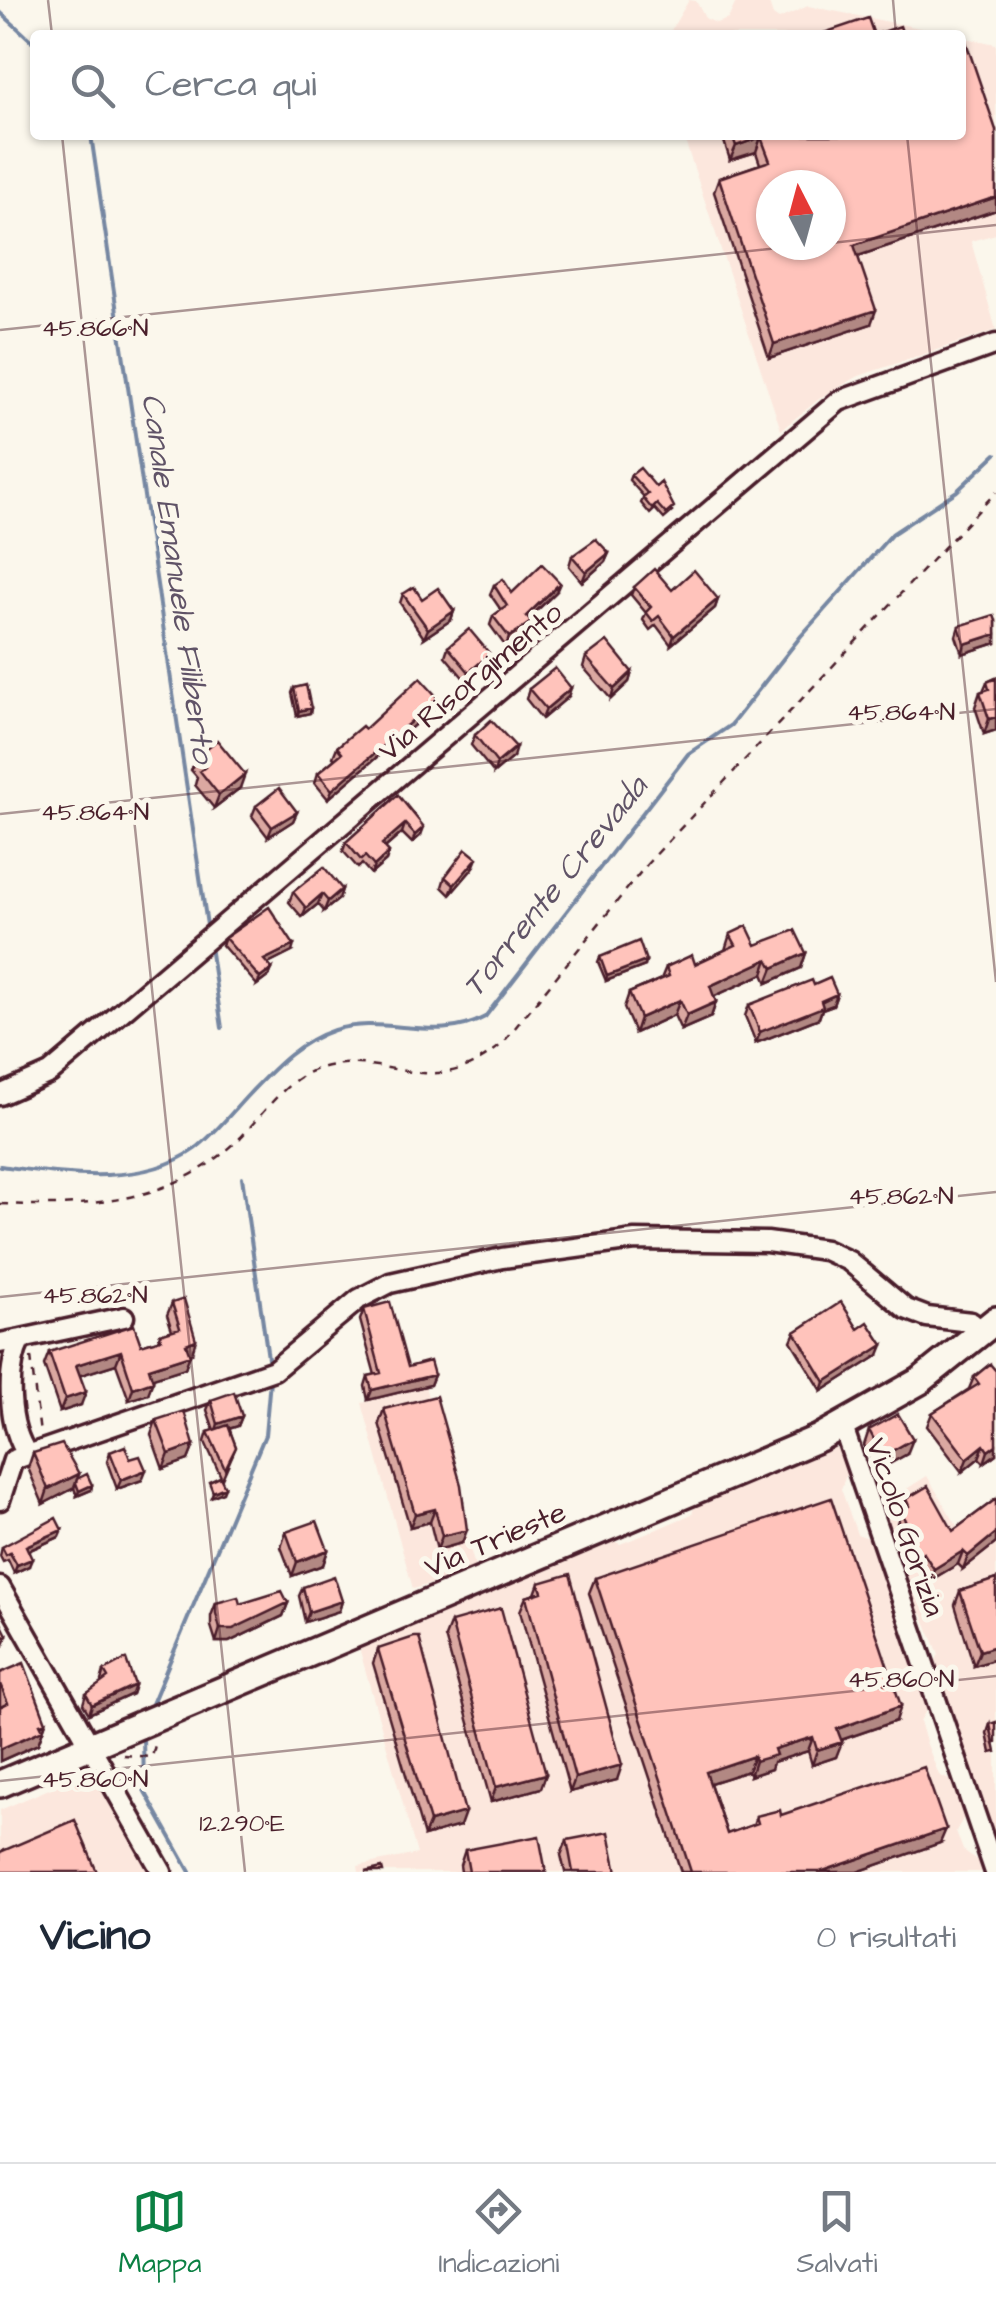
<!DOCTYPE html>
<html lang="it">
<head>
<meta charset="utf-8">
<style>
  :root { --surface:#fff; --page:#f2f2f3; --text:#1f2937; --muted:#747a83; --line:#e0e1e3; --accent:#0b8043 }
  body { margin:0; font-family:"Architects Daughter",sans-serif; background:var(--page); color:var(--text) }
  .compass { position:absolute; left:756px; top:170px; width:90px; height:90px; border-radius:50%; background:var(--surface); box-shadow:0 2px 8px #0004; rotate:354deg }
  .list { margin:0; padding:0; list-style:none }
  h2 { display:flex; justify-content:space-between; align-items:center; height:130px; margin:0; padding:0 40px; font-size:42px }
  h2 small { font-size:32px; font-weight:400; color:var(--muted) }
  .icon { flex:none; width:55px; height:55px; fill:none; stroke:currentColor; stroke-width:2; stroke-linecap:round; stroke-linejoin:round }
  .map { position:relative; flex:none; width:996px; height:1872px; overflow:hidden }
  .search { position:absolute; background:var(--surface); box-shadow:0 2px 8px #0004; left:30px; right:30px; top:30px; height:110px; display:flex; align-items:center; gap:25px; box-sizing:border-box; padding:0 35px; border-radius:10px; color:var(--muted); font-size:38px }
  .sheet { height:290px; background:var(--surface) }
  nav { display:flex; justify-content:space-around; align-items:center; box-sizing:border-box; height:140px; border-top:2px solid var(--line); background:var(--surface); font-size:28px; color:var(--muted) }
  nav a { display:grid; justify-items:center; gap:5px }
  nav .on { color:var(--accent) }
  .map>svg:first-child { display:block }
  .built { fill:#fce7dd; fill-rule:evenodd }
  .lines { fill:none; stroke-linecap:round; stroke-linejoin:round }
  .stream { stroke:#7687a2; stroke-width:4 }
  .street-casing { stroke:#4a1f2b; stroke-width:25 }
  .secondary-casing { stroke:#4a1f2b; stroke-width:32 }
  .path { stroke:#4a1f2b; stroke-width:2.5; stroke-dasharray:8 8; stroke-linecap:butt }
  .street { stroke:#fbf7ec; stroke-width:18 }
  .secondary { stroke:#fbf7ec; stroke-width:25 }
  .wall { fill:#dba8a1; stroke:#4a1f2b; stroke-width:2.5 }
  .shaded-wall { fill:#b28883; stroke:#4a1f2b; stroke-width:2.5 }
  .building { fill:#ffc3bb; stroke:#4a1f2b; stroke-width:2.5; fill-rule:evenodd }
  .ticks { fill:none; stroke:#4a1f2b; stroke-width:2.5; stroke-opacity:0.45 }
  .labels { text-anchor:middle; stroke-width:10; stroke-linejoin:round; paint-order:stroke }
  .street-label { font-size:30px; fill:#4a1f2b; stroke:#fbf7ec }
  .water-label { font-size:32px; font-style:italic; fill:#605367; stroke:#fbf7ec }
  .ticks-label { font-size:25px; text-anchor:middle; fill:#4a1f2b; stroke:#fbf7ec; stroke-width:10; stroke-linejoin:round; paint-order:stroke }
</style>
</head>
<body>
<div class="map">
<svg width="996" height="1872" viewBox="0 0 996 1872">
  <rect width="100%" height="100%" fill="#fbf7ec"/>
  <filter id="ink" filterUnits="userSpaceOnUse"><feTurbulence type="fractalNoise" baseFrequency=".01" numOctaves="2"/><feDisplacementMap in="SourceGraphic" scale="20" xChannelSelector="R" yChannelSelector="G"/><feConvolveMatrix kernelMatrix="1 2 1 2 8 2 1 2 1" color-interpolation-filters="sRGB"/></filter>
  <g filter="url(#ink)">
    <path class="built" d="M689 0 696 1 705 18 716 23 728 19 737 0H768L773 15 779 19 808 6 955 35H668Z
      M961 37 996 44V234L971 241 996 330 859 376 823 396 781 430 683 135H961ZM771 185H831V245H771Z
      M425 1386 476 1570 413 1589 362 1403Z
      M826 1448H836L844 1457 848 1469 841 1489 857 1534 871 1539 928 1707 920 1721 926 1742 939 1775 951 1781 964 1817 956 1831 963 1850 979 1861 982 1872H359L358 1866 417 1854 360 1651 363 1645 610 1539 620 1544 641 1536 692 1514 695 1504Z
      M927 1476 962 1534 996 1508V1864L979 1812 985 1810 962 1738H956L932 1669 939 1654 922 1614 916 1618 878 1507Z
      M91 1771 148 1872H0V1810Z"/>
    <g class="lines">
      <path class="stream" d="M0 12 35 44
        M91 135 208 932
        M210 946 222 1028
        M0 1166C61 1174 141 1188 195 1149 215 1134 232 1112 249 1094 275 1067 298 1042 334 1030 384 1014 437 1044 485 1017L688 754 731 725 801 636 892 534 957 491 996 454
        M242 1177 269 1365
        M149 1711 265 1435 270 1380
        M143 1735 144 1790 190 1872"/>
      <defs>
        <path id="street" d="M0 1095 50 1073 839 401 996 344
          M21 1339 124 1317
          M0 1343 21 1339C5 1370 8 1427 28 1455
          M843 1427 995 1872
          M0 1500 13 1460 274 1370 359 1299 390 1283 502 1258 635 1240 767 1242 825 1250 849 1261 906 1309 927 1317 971 1322 983 1332
          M0 1587 162 1872"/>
        <path id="secondary" d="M0 1784 819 1438 920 1381 996 1320"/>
      </defs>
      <use href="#street" class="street-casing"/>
      <use href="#secondary" class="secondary-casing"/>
      <path class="path" d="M0 1204C89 1208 175 1204 241 1137 261 1116 286 1080 314 1070 384 1045 429 1107 502 1044L648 863 996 492
        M31 1357 40 1434
        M123 1755 152 1757 156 1741"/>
      <use href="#street" class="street"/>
      <use href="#secondary" class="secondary"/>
    </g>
    <path class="wall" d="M996 130V210L858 256 871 324 769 358 714 192 719 178 760 164 756 152 730 160 722 135H961Z
      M631 475 672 512 664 519 655 509 650 514 641 503 644 497 629 480Z
      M609 553 605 562 582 582 569 566 572 556Z
      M494 585 512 593 556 592 528 619 527 632 506 647 490 625 493 616 501 610 490 594Z
      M634 587 672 590 718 599 715 608 671 645 656 625 650 630 643 620 646 613 631 595Z
      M403 594 422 599 454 611 451 620 424 638 400 603Z
      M996 621V643L962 654 956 636 959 626Z
      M448 647 490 654 486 664 466 681 445 656Z
      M586 657 632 672 629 682 611 699 583 667Z
      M996 678V730L984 734 975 707 980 692 983 691 987 682Z
      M294 688 311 708 310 713 297 716 292 693Z
      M529 689 568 697 542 719 526 699Z
      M434 708 328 799 315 783 318 773 335 759 333 757 337 747 365 729Z
      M475 735 513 757 494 773 471 745Z
      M196 757 240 788 214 808 195 785 197 777 191 770Z
      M398 795 421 835 412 843 402 833 385 848 389 852 386 861 371 874 362 864 358 868 343 851 346 842Z
      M256 806 297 812 293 821 268 837 252 816Z
      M473 868 450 895 442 887 445 877Z
      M342 889 339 899 324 911 318 904 302 917 289 902 293 892Z
      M730 934 756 945 806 953 801 968 767 983 763 974 714 996 716 1002 711 1017 681 1030 674 1015 635 1033 624 1008 629 993 661 979 666 967 695 964 725 950Z
      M225 938 292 952 268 964 272 969 269 976 257 985 222 945Z
      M600 957 646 961 645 966 606 981 598 962Z
      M814 985 837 994 833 1005 822 1009 819 1018 756 1043 745 1016 749 1005Z
      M172 1303 192 1353 189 1354 185 1368 152 1378 148 1394 129 1400 116 1364 80 1375 81 1405 60 1412 44 1365 49 1352 141 1345 158 1340 160 1334 172 1330 167 1315Z
      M364 1309 408 1367 434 1375 430 1385 368 1400 365 1386 368 1376 375 1375 360 1320Z
      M858 1329 879 1355 822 1391 791 1341 795 1332Z
      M990 1364 996 1454 984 1463 979 1458 962 1472 927 1426 932 1413 969 1389 974 1377Z
      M211 1400 242 1416 238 1426 229 1429 236 1447 222 1479 205 1442 208 1432 214 1430 207 1410Z
      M384 1409 462 1543 437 1550 430 1522 410 1527 379 1423Z
      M156 1420 194 1445 188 1460 163 1469 151 1435Z
      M869 1430 907 1454 878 1470 864 1445Z
      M110 1452 130 1459 142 1480 117 1489 107 1462Z
      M33 1453 79 1474 77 1479 92 1485 91 1490 77 1496 74 1488 43 1504 28 1468Z
      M906 1499 953 1531 996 1499V1543L963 1569 958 1564 929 1581 918 1565 913 1568 897 1523Z
      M286 1532 328 1550 323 1565 292 1576 281 1547Z
      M59 1537 28 1551 29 1566 14 1573 8 1560 3 1562 0 1556 2 1547Z
      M595 1578 896 1721 841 1740 836 1757 812 1765 808 1751 773 1762 771 1769 750 1776 748 1771 710 1783 727 1834 753 1825 756 1816 781 1815 940 1843 857 1872H681L589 1593Z
      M996 1579V1659L974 1666 955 1605 960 1591Z
      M539 1583 617 1780 570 1792 520 1611 526 1597 535 1594Z
      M303 1587 342 1601 339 1611 305 1622 299 1596Z
      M216 1603 240 1604 288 1603 283 1616 229 1642H216L211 1626V1616Z
      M451 1622 546 1774 541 1788 491 1802 445 1637Z
      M378 1649 460 1826 424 1836 373 1663Z
      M104 1671 135 1685 132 1694 89 1714 83 1704 86 1694 102 1683 101 1681Z
      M0 1673 46 1722 38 1744 0 1761Z
      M990 1724 996 1752 991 1753 987 1733Z
      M567 1840 617 1872H565L561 1855Z
      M465 1850 546 1872H461L460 1865Z"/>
    <path class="shaded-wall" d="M761 137 756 152 730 160 736 146Z
      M996 197V210L849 259 854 245Z
      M876 310 871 324 769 358 774 344Z
      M609 553 605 562 582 582 586 572Z
      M560 583 556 592 522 625 526 616Z
      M718 599 715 608 671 645 674 636Z
      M454 611 451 620 424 638 428 629Z
      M531 622 527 632 506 647 509 637Z
      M996 634V643L962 654 965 644Z
      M490 654 486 664 466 681 469 672Z
      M632 672 629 682 611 699 614 689Z
      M571 688 568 697 542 719 546 709Z
      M438 698 434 708 328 799 332 790Z
      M311 708 310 713 297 716 299 711Z
      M996 717V730L984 734 989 719Z
      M516 747 513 757 494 773 497 763Z
      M245 774 240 788 214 808 219 795Z
      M297 812 293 821 268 837 272 827Z
      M405 824 402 833 379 853 382 844Z
      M424 827 421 835 412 843 415 835Z
      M389 852 386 861 371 874 374 866Z
      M477 858 473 868 450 895 454 885Z
      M342 889 339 899 324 911 328 901Z
      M322 894 318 904 302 917 306 908Z
      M294 945 292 952 262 967 264 960Z
      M806 953 801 968 767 983 773 968Z
      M768 959 763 974 704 1001 710 986Z
      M646 961 645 966 606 981 607 976Z
      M272 969 269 976 257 985 260 978Z
      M837 994 833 1005 822 1009 819 1018 756 1043 760 1032Z
      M680 1000 674 1015 635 1033 640 1018Z
      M716 1002 711 1017 681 1030 687 1015Z
      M196 1340 192 1353 182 1356 186 1344Z
      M883 1345 879 1355 822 1391 825 1382Z
      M121 1351 116 1364 72 1378 76 1365Z
      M190 1355 185 1368 144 1381 149 1368Z
      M434 1375 430 1385 368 1400 372 1390Z
      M153 1381 148 1394 129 1400 133 1388Z
      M86 1392 81 1405 60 1412 65 1399Z
      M242 1416 238 1426 215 1433 218 1424Z
      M913 1439 907 1454 878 1470 883 1456Z
      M194 1445 188 1460 163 1469 169 1454Z
      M984 1445 979 1458 962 1472 967 1459Z
      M996 1445V1454L984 1463 988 1451Z
      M146 1470 142 1480 117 1489 121 1480Z
      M79 1474 74 1488 43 1504 48 1489Z
      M92 1485 91 1490 77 1496 79 1491Z
      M225 1487 223 1492 211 1497 213 1492Z
      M435 1509 430 1522 410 1527 415 1514Z
      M62 1530 59 1537 23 1553 26 1546Z
      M467 1530 462 1543 437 1550 442 1536Z
      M996 1533V1543L963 1569 968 1556Z
      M328 1550 323 1565 292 1576 297 1562Z
      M963 1551 958 1564 929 1581 934 1569Z
      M923 1552 918 1565 913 1568 918 1555Z
      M32 1559 29 1566 14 1573 17 1565Z
      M342 1601 339 1611 305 1622 309 1612Z
      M288 1603 283 1616 229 1642H216L220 1629Z
      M7 1635 4 1645 0 1647V1639Z
      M996 1646V1659L974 1666 980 1651Z
      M135 1685 132 1694 89 1714 92 1705Z
      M901 1706 896 1721 832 1743 837 1729Z
      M46 1722 38 1744 0 1761V1749Z
      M813 1737 808 1751 773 1762 771 1769 750 1776 755 1761 774 1749Z
      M842 1742 836 1757 812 1765 817 1750Z
      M754 1756 748 1771 701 1786 706 1772Z
      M622 1765 617 1780 570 1792 575 1778Z
      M546 1774 541 1788 491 1802 496 1787Z
      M465 1812 460 1826 424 1836 430 1822Z
      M946 1829 940 1843 857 1872H820Z"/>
    <path class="building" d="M868 18 874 35H818Z
      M900 26 903 35H874Z
      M966 42 996 130V197L854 245 876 310 774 344 719 178 770 161 761 137 736 146 732 135H961V44ZM771 185H831V245H771Z
      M640 468 656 487 661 482 674 507 666 514 657 504 652 509 643 498 648 494 631 475Z
      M596 539 609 553 586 572 572 556Z
      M542 564 560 583 526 616 531 622 509 637 493 616 507 606 494 585 503 579 512 593Z
      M654 569 672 590 694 570 718 599 674 636 659 616 653 621 646 612 651 607 634 587Z
      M414 587 422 599 438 588 454 611 428 629 403 594Z
      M994 615 996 621V634L965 644 959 626Z
      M469 629 490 654 469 672 448 647Z
      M607 641 632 672 614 689 586 657Z
      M555 668 571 688 546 709 529 689Z
      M420 678 438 698 332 790 318 773 342 753 337 747 362 726 365 729Z
      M996 678V717L989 719 980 692 989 689 987 682Z
      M306 685 311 708 299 711 294 688Z
      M491 720 516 747 497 763 475 735Z
      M217 740 245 774 219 795 200 771 205 767 196 757Z
      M279 788 297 812 272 827 256 806Z
      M398 795 424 827 415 835 405 824 382 844 389 852 374 866 365 856 361 860 346 842Z
      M466 849 477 858 454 885 445 877Z
      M324 867 342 889 328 901 322 894 306 908 293 892Z
      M269 907 294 945 264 960 272 969 260 978 225 938Z
      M747 926 756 945 795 930 806 953 773 968 768 959 710 986 716 1002 687 1015 680 1000 640 1018 629 993 669 976 666 967 692 955 695 964 736 945 730 934Z
      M639 941 646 961 607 976 600 957Z
      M830 978 837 994 821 1001 823 1007 760 1032 749 1005 812 980 814 985Z
      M184 1299 196 1340 186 1344 190 1355 149 1368 153 1381 133 1388 121 1351 76 1365 86 1392 65 1399 49 1352 134 1325 141 1345 161 1339 160 1334 180 1328 172 1303Z
      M390 1302 408 1367 430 1361 434 1375 372 1390 368 1376 381 1373 364 1309Z
      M841 1302 858 1329 868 1322 883 1345 825 1382 795 1332Z
      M990 1364 996 1371V1445L988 1451 984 1445 967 1459 932 1413 979 1384 974 1377Z
      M234 1392 242 1416 218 1424 211 1400Z
      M436 1396 461 1485 467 1530 442 1536 435 1509 415 1514 384 1409Z
      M184 1411 194 1445 169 1454 156 1420Z
      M898 1414 913 1439 883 1456 869 1430Z
      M228 1425 236 1447 225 1469 208 1432Z
      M62 1444 79 1474 48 1489 33 1453Z
      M125 1446 130 1459 140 1456 146 1470 121 1480 110 1452Z
      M87 1474 92 1485 79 1491 76 1483 77 1479Z
      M220 1477 225 1487 213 1492 209 1482Z
      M928 1486 953 1531 996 1499V1533L968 1556 963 1551 934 1569 923 1552 918 1555 901 1510 909 1506 906 1499Z
      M831 1498 901 1706 837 1729 842 1742 817 1750 813 1737 774 1749 776 1755 755 1761 754 1756 706 1772 727 1834 758 1823 756 1816 780 1810 781 1815 924 1767 946 1829 820 1872H691L595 1578Z
      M56 1518 62 1530 26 1546 32 1559 17 1565 10 1553 6 1555 2 1547Z
      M317 1521 328 1550 297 1562 286 1532Z
      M570 1574 622 1765 575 1778 526 1597 542 1592 539 1583Z
      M334 1576 342 1601 309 1612 303 1587Z
      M996 1579V1646L980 1651 960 1591Z
      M282 1591 288 1603 233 1629H220L216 1613V1603L238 1597 240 1604Z
      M501 1608 546 1774 496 1787 451 1622Z
      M0 1621 7 1635 0 1639Z
      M414 1637H419L465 1812 430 1822 378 1649Z
      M126 1659 135 1685 92 1705 86 1694 108 1678 104 1671Z
      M24 1663 46 1722 40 1724 43 1730 0 1749V1707L8 1703 0 1684V1673Z
      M996 1722V1743L994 1744 990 1724Z
      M75 1820 97 1872H0V1852Z
      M609 1832 617 1872H573L567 1840Z
      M539 1836 546 1872H469L465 1850Z
      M382 1868 383 1872H365Z"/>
  </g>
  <path class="ticks" d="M48 0 52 35M893 0 896 35M62 135 245 1872M907 135 996 982M831 243 996 225M0 330 807 245M0 814 996 709M0 1297 996 1192M0 1781 996 1676"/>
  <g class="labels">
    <g class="street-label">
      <text transform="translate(470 681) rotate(-40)" y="10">Via Risorgimento</text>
      <text transform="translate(906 1527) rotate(71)" y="10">Vicolo Gorizia</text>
      <text transform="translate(495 1539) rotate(-23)" y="10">Via Trieste</text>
    </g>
    <g class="water-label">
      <text transform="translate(179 578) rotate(82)" y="11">Canale Emanuele Filiberto</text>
      <text transform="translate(554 886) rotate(-51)" y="11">Torrente Crevada</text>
    </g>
  </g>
  <g class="ticks-label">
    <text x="95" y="336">45.866°N</text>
    <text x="901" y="720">45.864°N</text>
    <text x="95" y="820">45.864°N</text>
    <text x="901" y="1204">45.862°N</text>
    <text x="95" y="1303">45.862°N</text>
    <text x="901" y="1687">45.860°N</text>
    <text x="95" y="1787">45.860°N</text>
    <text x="242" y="1831">12.290°E</text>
  </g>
</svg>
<svg class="compass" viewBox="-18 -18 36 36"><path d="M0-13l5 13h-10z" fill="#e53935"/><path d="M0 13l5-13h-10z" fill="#747a83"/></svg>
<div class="search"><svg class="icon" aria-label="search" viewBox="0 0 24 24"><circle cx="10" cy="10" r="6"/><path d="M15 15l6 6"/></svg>Cerca qui</div>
</div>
<section class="sheet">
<h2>Vicino<small>0 risultati</small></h2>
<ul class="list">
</ul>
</section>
<nav>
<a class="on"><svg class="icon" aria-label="map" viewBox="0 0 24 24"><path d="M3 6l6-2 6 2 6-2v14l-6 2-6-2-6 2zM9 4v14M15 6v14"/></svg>Mappa</a>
<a><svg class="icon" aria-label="directions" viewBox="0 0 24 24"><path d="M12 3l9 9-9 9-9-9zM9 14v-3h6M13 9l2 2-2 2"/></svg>Indicazioni</a>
<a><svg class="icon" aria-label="saved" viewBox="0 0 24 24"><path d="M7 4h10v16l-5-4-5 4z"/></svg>Salvati</a>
</nav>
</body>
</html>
